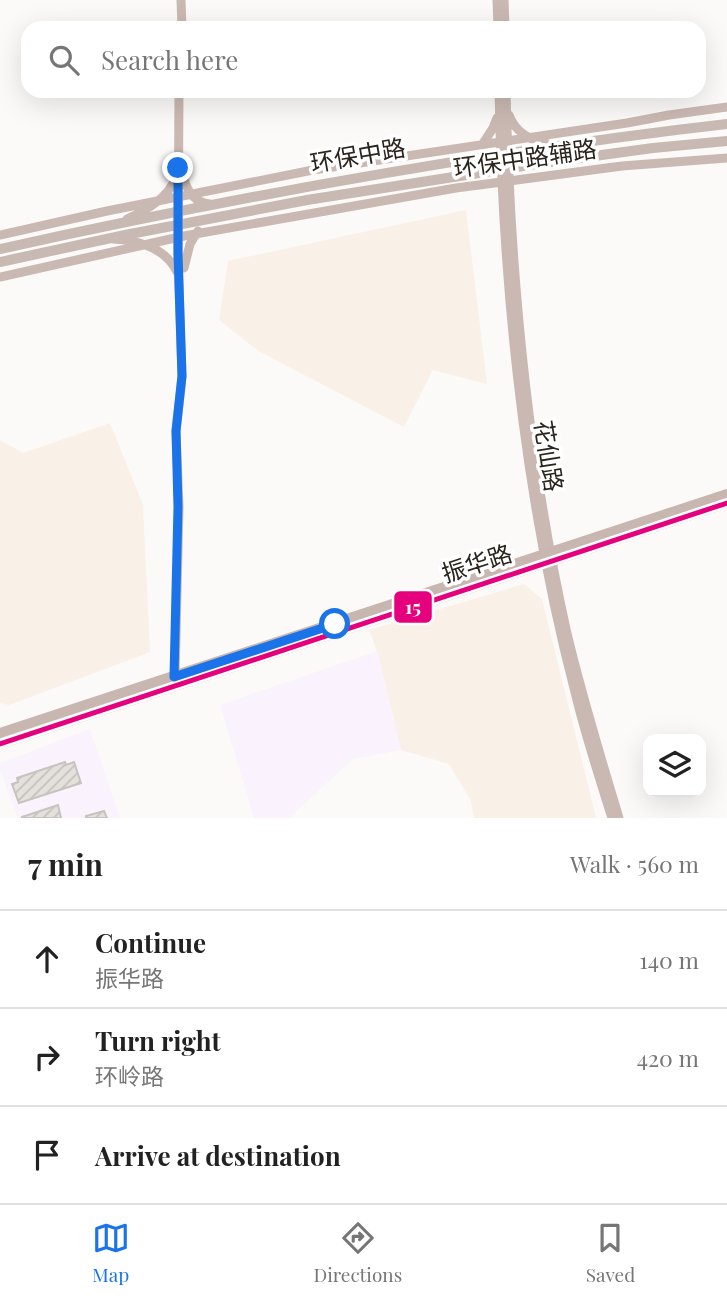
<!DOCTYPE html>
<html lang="en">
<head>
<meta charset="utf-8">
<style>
  :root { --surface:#fff; --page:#f6f6f6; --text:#222; --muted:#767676; --line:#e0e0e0; --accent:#1a73e8 }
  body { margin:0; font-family:"Playfair Display","Noto Sans SC",serif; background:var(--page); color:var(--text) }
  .controls { position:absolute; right:21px; bottom:21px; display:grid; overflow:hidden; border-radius:14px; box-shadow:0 7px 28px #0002 }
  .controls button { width:63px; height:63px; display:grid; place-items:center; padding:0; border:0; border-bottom:2px solid var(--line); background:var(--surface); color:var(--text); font:35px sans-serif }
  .stop { position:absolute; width:21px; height:21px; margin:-16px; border:5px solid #1a73e8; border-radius:50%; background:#fff }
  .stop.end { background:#1a73e8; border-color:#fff; box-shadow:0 2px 7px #0008 }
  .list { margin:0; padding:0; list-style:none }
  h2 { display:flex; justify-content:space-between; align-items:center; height:91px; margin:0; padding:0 28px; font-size:30px }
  h2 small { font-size:23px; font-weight:400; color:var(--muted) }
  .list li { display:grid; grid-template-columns:46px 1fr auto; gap:21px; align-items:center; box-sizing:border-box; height:98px; padding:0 28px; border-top:2px solid var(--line) }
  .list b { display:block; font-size:26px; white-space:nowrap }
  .list p { margin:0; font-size:23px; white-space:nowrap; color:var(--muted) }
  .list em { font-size:23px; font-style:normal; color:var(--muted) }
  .icon { flex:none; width:38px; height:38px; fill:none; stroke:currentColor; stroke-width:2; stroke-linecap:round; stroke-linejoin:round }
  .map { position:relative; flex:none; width:727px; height:818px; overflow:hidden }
  .search { position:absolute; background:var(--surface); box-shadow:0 7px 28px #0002; left:21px; right:21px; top:21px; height:77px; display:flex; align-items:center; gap:18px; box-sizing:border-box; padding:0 24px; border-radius:21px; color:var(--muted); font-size:26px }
  .sheet { height:385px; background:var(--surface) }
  nav { display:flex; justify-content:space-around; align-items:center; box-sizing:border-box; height:98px; border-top:2px solid var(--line); background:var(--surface); font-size:19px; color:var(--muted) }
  nav a { display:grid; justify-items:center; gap:4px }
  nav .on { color:var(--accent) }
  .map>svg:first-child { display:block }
  .built { fill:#f9f0e7 }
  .industrial { fill:#faf2fc }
  .building { fill:url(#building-hatch); stroke:#c7c3bf; stroke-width:2 }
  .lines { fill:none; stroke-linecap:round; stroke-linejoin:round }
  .tertiary { stroke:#cab9b2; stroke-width:9 }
  .secondary { stroke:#c8b6b1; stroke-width:10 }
  .primary { stroke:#c9b9b3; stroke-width:10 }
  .bus-1-casing { stroke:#fff; stroke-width:10 }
  .bus-1 { stroke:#e5007d; stroke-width:5 }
  .route { stroke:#1a73e8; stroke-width:9 }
  .labels { text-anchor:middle; stroke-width:7; stroke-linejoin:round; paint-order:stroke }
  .street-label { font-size:24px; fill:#2a241d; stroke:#fff }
  .line-badge { stroke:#fff; stroke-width:2.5 }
  .badge-label { font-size:19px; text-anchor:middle; font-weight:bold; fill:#fff }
</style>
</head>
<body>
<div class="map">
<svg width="727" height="818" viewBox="0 0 727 818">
  <defs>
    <pattern id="building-hatch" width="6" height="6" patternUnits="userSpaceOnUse" patternTransform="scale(1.75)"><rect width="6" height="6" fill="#e4e0dc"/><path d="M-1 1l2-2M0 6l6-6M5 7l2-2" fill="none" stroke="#c4c0bc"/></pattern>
  </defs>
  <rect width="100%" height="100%" fill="#fcfaf8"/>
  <path class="built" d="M466 210 487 384 433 370 404 427 260 352 219 320 228 261Z
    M110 423 143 505 150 652 9 705 0 703V440L23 453Z
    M524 584 542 599 596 818H474L471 801 449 764 401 750 377 651 369 630Z"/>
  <path class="industrial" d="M377 651 401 750 353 759 289 818H254L220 705Z
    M90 729 120 818H18L0 770V763Z"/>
  <path class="building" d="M65 762 66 765 74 762 81 783 19 803 12 784 18 782 17 778Z
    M58 805 61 818H22V817Z
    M104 811 107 818H86V816Z"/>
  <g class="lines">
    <path class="tertiary" d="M181 0 182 28
      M497 0 498 28
      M504 0 505 28
      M499 91C503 291 525 502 576 696 586 737 599 777 612 818
      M506 91C510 271 527 453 566 629 581 693 600 755 619 818
      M509 115C516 134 532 141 552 145
      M482 145 493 128 497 118
      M183 176C187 191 194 203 210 204
      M127 219C147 210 168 198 176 177
      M0 235 107 211 313 170 627 123 669 115 727 107
      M113 239C138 240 166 248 177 272
      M184 268 190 244 198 231
      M0 277 184 236 456 188 622 166 727 158
      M175 677 179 507 176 431 182 376 178 254 179 91"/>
    <path class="secondary" d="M0 733 727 494
      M0 744 727 503"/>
    <path class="primary" d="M0 249C240 196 482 152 727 124
      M0 262 125 235 307 200 536 164 653 148 727 141"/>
    <defs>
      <path id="bus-1" d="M0 744 727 503"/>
    </defs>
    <use href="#bus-1" class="bus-1-casing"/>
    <use href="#bus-1" class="bus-1"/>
  </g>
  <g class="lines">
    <path class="route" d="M178 168V254L182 376 176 431 178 507 174 677 335 624"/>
  </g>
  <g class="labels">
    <g class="street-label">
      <text transform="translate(358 156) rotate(-10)" y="8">环保中路</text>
      <text transform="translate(525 159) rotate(-8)" y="8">环保中路辅路</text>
      <text transform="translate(548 456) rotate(81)" y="8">花仙路</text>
      <text transform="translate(477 564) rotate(-18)" y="8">振华路</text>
    </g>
  </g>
  <rect class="line-badge" x="393" y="590" width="40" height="34" rx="7" fill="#e5007d"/>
  <g class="badge-label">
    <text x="413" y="614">15</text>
  </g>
</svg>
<div class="controls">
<button><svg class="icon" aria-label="layers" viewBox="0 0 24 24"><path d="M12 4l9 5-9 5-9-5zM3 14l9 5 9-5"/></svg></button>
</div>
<div class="stop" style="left:335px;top:624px"></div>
<div class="stop end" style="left:178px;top:168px"></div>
<div class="search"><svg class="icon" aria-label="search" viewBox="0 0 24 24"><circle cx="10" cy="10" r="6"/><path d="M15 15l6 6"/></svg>Search here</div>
</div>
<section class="sheet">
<h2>7 min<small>Walk · 560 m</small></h2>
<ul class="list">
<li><svg class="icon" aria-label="ahead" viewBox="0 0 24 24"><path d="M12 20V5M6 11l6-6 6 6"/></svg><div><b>Continue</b><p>振华路</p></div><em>140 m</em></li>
<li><svg class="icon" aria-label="right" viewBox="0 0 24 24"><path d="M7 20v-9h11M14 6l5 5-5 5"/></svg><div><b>Turn right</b><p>环岭路</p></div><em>420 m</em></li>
<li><svg class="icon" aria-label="arrive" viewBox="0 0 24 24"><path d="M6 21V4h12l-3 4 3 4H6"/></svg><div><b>Arrive at destination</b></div></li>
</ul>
</section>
<nav>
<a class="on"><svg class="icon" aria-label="map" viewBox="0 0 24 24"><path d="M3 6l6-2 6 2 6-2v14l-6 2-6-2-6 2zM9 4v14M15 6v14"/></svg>Map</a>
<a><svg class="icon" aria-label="directions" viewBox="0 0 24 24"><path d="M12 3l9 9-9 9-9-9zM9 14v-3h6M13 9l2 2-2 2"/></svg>Directions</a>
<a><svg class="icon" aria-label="saved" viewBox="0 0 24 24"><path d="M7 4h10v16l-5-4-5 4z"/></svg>Saved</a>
</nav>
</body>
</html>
